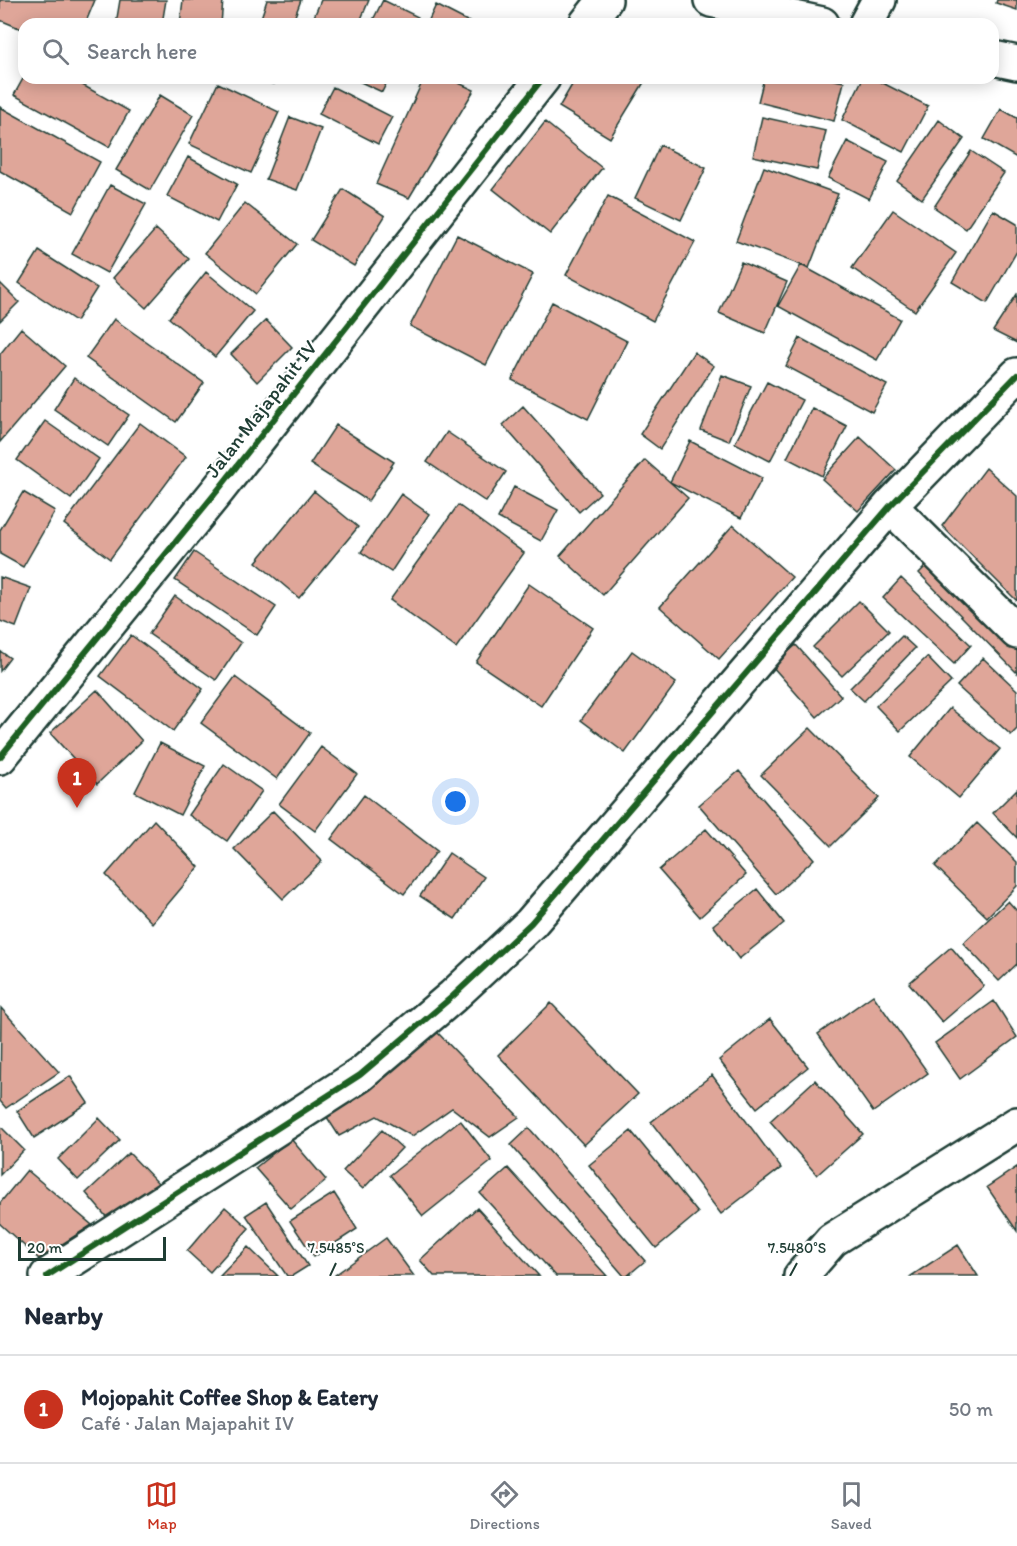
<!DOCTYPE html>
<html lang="en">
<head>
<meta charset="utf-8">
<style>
  :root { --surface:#fff; --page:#f6f6f7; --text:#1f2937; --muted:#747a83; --line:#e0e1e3; --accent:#c8321e }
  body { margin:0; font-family:Itim,sans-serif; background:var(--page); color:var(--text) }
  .scale { position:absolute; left:18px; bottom:15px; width:148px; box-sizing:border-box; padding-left:6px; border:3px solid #1f3d34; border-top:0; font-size:16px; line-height:21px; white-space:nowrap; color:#1f3d34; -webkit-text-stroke:4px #fff; paint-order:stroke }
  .you { position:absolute; left:456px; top:802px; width:21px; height:21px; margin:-15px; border:4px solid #fff; border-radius:50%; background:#1a73e8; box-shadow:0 0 0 9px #1a73e833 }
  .badge { display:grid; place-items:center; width:39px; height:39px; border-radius:50%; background:var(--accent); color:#fff; font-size:20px; font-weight:700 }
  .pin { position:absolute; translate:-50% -50px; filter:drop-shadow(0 2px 3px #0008) }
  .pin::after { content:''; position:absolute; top:32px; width:21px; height:18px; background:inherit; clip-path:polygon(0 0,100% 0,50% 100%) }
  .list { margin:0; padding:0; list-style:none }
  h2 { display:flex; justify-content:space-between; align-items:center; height:78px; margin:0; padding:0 24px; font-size:26px }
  h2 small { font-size:20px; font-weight:400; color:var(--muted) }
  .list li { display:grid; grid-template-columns:39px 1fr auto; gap:18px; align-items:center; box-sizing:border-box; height:108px; padding:0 24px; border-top:2px solid var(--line) }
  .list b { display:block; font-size:22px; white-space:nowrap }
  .list p { margin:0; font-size:20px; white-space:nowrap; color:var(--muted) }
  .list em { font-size:20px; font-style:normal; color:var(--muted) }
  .icon { flex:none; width:33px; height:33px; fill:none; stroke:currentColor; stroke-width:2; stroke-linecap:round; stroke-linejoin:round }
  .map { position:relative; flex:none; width:1017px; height:1276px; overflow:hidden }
  .search { position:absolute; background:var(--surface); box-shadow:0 3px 15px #0003; left:18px; right:18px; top:18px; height:66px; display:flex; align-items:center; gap:15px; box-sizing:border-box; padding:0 21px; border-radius:18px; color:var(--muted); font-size:22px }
  .sheet { height:186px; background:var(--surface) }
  nav { display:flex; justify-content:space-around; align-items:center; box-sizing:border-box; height:84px; border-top:2px solid var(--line); background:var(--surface); font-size:16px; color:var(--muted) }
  nav a { display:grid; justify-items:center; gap:3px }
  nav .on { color:var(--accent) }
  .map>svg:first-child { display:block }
  .building { fill:#dfa699; stroke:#1f3d34; stroke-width:1.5 }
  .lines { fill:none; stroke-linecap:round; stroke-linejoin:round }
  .minor-casing { stroke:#1f3d34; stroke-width:38 }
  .trunk-casing { stroke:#1f3d34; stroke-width:38 }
  .minor { stroke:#fff; stroke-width:33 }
  .trunk { stroke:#fff; stroke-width:33 }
  .cycleway-casing { stroke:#fff; stroke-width:10 }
  .cycleway { stroke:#1b5e20; stroke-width:6 }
  .ticks { fill:none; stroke:#1f3d34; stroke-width:2 }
  .labels { text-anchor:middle; stroke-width:4.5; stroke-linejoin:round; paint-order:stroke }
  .street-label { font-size:21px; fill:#1f3d34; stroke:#fff }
  .ticks-label { font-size:15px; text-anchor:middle; fill:#1f3d34; stroke:#fff; stroke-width:4.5; stroke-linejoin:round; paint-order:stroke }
</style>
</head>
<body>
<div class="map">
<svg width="1017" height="1276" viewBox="0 0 1017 1276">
  <rect width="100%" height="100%" fill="#fff"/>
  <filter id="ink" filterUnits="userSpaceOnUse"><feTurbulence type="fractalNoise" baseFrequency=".0167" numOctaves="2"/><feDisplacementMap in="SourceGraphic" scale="12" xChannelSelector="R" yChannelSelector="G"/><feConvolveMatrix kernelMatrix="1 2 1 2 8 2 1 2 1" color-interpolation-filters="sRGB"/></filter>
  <g filter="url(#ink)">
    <path class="building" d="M0 0H95L85 24H24V30L0 20Z
      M120 0H166L162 24H116Z
      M183 0H223L221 24H180Z
      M267 0H301L292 24H259Z
      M321 0H369L359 24H311Z
      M383 0 418 17 415 24H371Z
      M997 0H1017V10L996 3Z
      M436 5 473 24H427Z
      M24 77 70 78 129 111 109 147 14 95Z
      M253 78H275L273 84Z
      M352 78H389L382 92Z
      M424 78H448L474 90 409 198 376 184Z
      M576 78H644L646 79 610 138 559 107Z
      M764 78H826L844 82 834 121 758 102Z
      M863 78H873L928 106 904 152 842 120Z
      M218 83 279 112 251 173 189 144Z
      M333 87 392 117 378 144 319 114Z
      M160 95 193 115 150 190 116 170Z
      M0 107 100 162 73 212 0 171Z
      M1001 109 1017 118V158L984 139Z
      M290 117 321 129 297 190 266 179Z
      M762 117 826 131 817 170 753 156Z
      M939 120 964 139 922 199 897 181Z
      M545 122 602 168 550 234 493 189Z
      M847 141 888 162 869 199 828 178Z
      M660 145 706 168 681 220 635 198Z
      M971 151 1004 173 966 229 934 207Z
      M188 157 237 184 217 222 167 196Z
      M764 167 838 194 809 268 736 241Z
      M110 185 146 204 107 273 72 254Z
      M343 189 385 216 354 266 311 240Z
      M608 196 695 242 653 321 566 275Z
      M245 203 297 244 256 294 205 253Z
      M893 210 956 253 915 311 852 268Z
      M993 210 1017 224V251L987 303 952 282Z
      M156 229 189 259 146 308 113 278Z
      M457 235 533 274 486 365 410 326Z
      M39 251 97 288 76 321 19 283Z
      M741 262 787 282 765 333 719 313Z
      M801 265 900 319 877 360 778 306Z
      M206 272 253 311 215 357 169 318Z
      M0 283 19 302 0 321Z
      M1017 294V343L993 331Z
      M552 302 627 341 588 419 512 380Z
      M114 319 204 383 176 422 86 358Z
      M266 320 292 347 257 382 231 354Z
      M21 328 65 366 0 442V354Z
      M800 338 887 385 872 412 786 366Z
      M694 352 714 366 660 449 640 434Z
      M722 375 751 386 729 441 701 430Z
      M74 378 129 415 108 446 54 409Z
      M767 382 802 400 770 461 735 443Z
      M523 406 600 493 579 512 503 425Z
      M812 408 847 426 822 476 787 458Z
      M45 421 99 459 71 499 17 460Z
      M140 423 186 457 110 559 64 524Z
      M336 425 394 462 368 501 310 464Z
      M447 432 506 472 486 502 427 462Z
      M860 437 896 470 858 511 822 479Z
      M690 441 762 478 741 518 670 482Z
      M645 460 688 498 603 595 560 556Z
      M986 468 1017 496V601L942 526Z
      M514 487 558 510 541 541 498 518Z
      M314 491 358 527 299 598 256 562Z
      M23 492 55 511 23 567 0 554V530Z
      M401 494 429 514 391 572 361 552Z
      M458 505 524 553 456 648 390 600Z
      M733 525 792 577 719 659 660 607Z
      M194 552 276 607 257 635 175 580Z
      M930 562 1017 651V673L919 573Z
      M0 577 31 588 16 627 0 621Z
      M901 578 971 645 954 664 883 598Z
      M529 584 593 628 541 706 476 662Z
      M175 596 241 643 216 680 149 634Z
      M859 601 889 631 842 676 813 647Z
      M131 635 203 689 173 731 100 676Z
      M902 636 915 648 864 701 850 688Z
      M796 645 841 696 817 717 772 666Z
      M0 651 10 658 0 671Z
      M632 651 676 683 625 753 581 720Z
      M927 657 951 682 900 731 876 706Z
      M983 658 1017 690V729L1011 735 957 686Z
      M235 677 310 733 277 779 201 723Z
      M97 690 142 741 97 784 50 733Z
      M950 708 1000 749 959 798 910 757Z
      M810 728 879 798 831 846 761 775Z
      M160 743 205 766 180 815 135 792Z
      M321 747 357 774 315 831 279 804Z
      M224 764 262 791 227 841 189 815Z
      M739 771 814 859 776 894 699 805Z
      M1017 789V838L993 813Z
      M364 795 437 851 404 894 331 839Z
      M273 811 322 861 283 899 234 849Z
      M154 820 199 867 152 923 106 875Z
      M977 823 1017 862V886L987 917 935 866Z
      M706 829 746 875 700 917 659 870Z
      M449 853 484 877 455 919 420 896Z
      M757 889 784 923 739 959 713 925Z
      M1008 901 1017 911V964L999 981 963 943Z
      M951 947 984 986 942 1022 909 983Z
      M873 995 928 1073 873 1112 818 1034Z
      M994 1001 1017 1037 960 1079 935 1043Z
      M551 1003 638 1094 584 1145 498 1055Z
      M1 1008 59 1072 6 1108 0 1101Z
      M770 1019 808 1067 757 1108 719 1060Z
      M436 1031 519 1117 490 1137 452 1108 412 1136 377 1116 339 1136 323 1111Z
      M712 1075 781 1168 721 1214 651 1122Z
      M70 1076 88 1103 34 1138 17 1111Z
      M815 1080 863 1134 817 1175 770 1121Z
      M99 1118 120 1140 78 1180 58 1159Z
      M460 1120 492 1161 423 1216 390 1175Z
      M0 1126 24 1150 0 1175Z
      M529 1128 645 1261 627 1276H624L511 1145Z
      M382 1130 402 1148 363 1189 343 1171Z
      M631 1131 698 1213 656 1248 589 1165Z
      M291 1139 326 1180 291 1209 255 1168Z
      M129 1153 161 1186 109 1220 86 1193Z
      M1017 1167V1231L987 1187Z
      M508 1168 607 1276H556L480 1193Z
      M27 1170 92 1225 39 1259 0 1224V1203Z
      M334 1193 357 1229 314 1257 290 1221Z
      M266 1202 308 1266 292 1276H287L246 1215Z
      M225 1207 249 1228 210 1272 187 1251Z
      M477 1208 539 1276H434L420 1260Z
      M386 1238 414 1276H336L335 1275Z
      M958 1245 978 1276H911Z
      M248 1247 278 1276H220Z"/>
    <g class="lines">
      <defs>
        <path id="minor" d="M586 24 605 0
          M866 24 879 0
          M890 506 1017 632
          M0 757 218 490 543 78
          M47 1276 360 1075 453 996 531 923 890 506 1017 375
          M801 1276 832 1240 1017 1124"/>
        <path id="trunk" d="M711 0 822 24
          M993 58 1017 63"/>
      </defs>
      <use href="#minor" class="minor-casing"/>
      <use href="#trunk" class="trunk-casing"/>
      <use href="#minor" class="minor"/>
      <use href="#trunk" class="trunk"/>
      <defs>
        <path id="cycleway" d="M0 757 218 490 543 78
          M47 1276 360 1075 453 996 531 923 890 506 1017 375"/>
      </defs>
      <use href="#cycleway" class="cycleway-casing"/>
      <use href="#cycleway" class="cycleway"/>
    </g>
  </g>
  <path class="ticks" d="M330 1276 336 1263M790 1276 797 1263"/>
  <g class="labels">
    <g class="street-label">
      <text transform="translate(261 409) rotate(-52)" y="7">Jalan Majapahit IV</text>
    </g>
  </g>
  <g class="ticks-label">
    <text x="336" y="1253">7.5485°S</text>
    <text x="797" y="1253">7.5480°S</text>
  </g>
</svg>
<div class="scale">20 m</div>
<div class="you"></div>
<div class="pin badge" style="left:77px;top:808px">1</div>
<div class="search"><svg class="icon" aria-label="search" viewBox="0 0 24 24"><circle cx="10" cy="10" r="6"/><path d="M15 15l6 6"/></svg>Search here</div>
</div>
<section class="sheet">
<h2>Nearby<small></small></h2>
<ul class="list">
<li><span class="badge">1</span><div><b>Mojopahit Coffee Shop &amp; Eatery</b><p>Café · Jalan Majapahit IV</p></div><em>50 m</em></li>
</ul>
</section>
<nav>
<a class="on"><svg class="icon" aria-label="map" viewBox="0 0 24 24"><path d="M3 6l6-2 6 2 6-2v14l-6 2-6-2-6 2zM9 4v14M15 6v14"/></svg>Map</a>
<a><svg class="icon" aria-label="directions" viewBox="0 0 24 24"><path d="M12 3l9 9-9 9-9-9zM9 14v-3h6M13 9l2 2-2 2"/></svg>Directions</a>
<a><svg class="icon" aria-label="saved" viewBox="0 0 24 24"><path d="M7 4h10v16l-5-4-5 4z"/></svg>Saved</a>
</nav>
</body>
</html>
